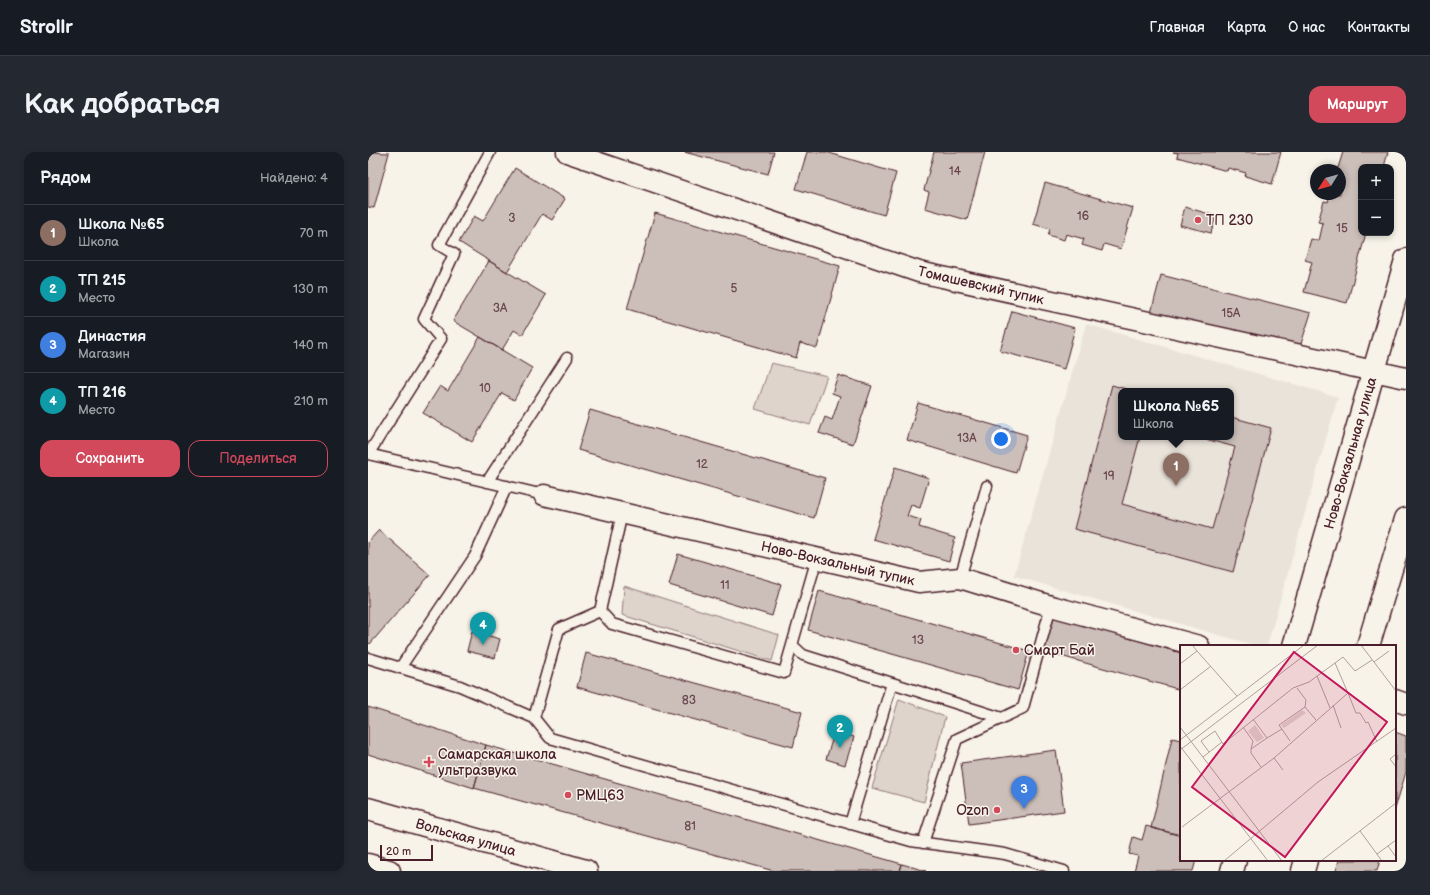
<!DOCTYPE html>
<html lang="ru">
<head>
<meta charset="utf-8">
<style>
  :root { --surface:#171b24; --page:#242831; --text:#f1f3f6; --muted:#9ea1a6; --line:#363941; --accent:#d1495b }
  body { margin:0; font-family:"Balsamiq Sans",sans-serif; background:var(--page); color:var(--text) }
  .controls { position:absolute; right:12px; top:12px; display:grid; overflow:hidden; border-radius:8px; box-shadow:0 2px 6px #0003 }
  .controls button { width:36px; height:36px; display:grid; place-items:center; padding:0; border:0; border-bottom:1px solid var(--line); background:var(--surface); color:var(--text); font:20px sans-serif }
  .compass { position:absolute; left:942px; top:12px; width:36px; height:36px; border-radius:50%; background:var(--surface); box-shadow:0 2px 6px #0003; rotate:233deg }
  .scale { position:absolute; left:12px; bottom:10px; width:53px; box-sizing:border-box; padding-left:4px; border:2px solid #4a1f2b; border-top:0; font-size:11px; line-height:14px; white-space:nowrap; color:#4a1f2b; -webkit-text-stroke:3px #f7f3e8; paint-order:stroke }
  .you { position:absolute; left:633px; top:287px; width:14px; height:14px; margin:-10px; border:3px solid #fff; border-radius:50%; background:#1a73e8; box-shadow:0 0 0 6px #1a73e833 }
  .badge { display:grid; place-items:center; width:26px; height:26px; border-radius:50%; background:var(--accent); color:#fff; font-size:13px; font-weight:700 }
  .pin { position:absolute; translate:-50% -33px; filter:drop-shadow(0 1px 2px #0008) }
  .pin::after { content:''; position:absolute; top:21px; width:14px; height:12px; background:inherit; clip-path:polygon(0 0,100% 0,50% 100%) }
  .popup { position:absolute; left:750px; top:236px; width:116px; height:52px; box-sizing:border-box; display:grid; place-content:center; border-radius:8px; background:var(--surface); filter:drop-shadow(0 1px 3px #0005); font-size:13px; white-space:nowrap; color:var(--muted) }
  .popup b { font-size:15px; color:var(--text) }
  .popup::after { content:''; position:absolute; left:50%; top:100%; margin-left:-8px; border:8px solid transparent; border-top-color:var(--surface) }
  .list { margin:0; padding:0; list-style:none }
  h2 { display:flex; justify-content:space-between; align-items:center; height:52px; margin:0; padding:0 16px; font-size:17px }
  h2 small { font-size:13px; font-weight:400; color:var(--muted) }
  .list li { display:grid; grid-template-columns:26px 1fr auto; gap:12px; align-items:center; box-sizing:border-box; height:56px; padding:0 16px; border-top:1px solid var(--line) }
  .list b { display:block; font-size:15px; white-space:nowrap }
  .list p { margin:0; font-size:13px; white-space:nowrap; color:var(--muted) }
  .list em { font-size:13px; font-style:normal; color:var(--muted) }
  .actions { display:flex; gap:8px; padding:12px 16px }
  .actions a { flex:1; padding:9px 0; border:1px solid var(--accent); border-radius:12px; text-align:center; font-size:14px; color:var(--accent) }
  .actions .main { background:var(--accent); color:#fff }
  .map { position:relative; flex:none; width:1038px; height:719px; overflow:hidden; border-radius:12px }
  header { display:flex; align-items:center; gap:24px; box-sizing:border-box; height:56px; padding:0 20px; background:var(--surface); border-bottom:1px solid var(--line) }
  header strong { font-size:19px }
  nav { display:flex; gap:22px; margin-inline-start:auto; font-size:14px }
  .intro { display:flex; align-items:center; justify-content:space-between; box-sizing:border-box; height:96px; padding:0 24px }
  h1 { margin:0; font-size:28px }
  .button { padding:10px 18px; border-radius:12px; background:var(--accent); color:#fff; font-size:14px; font-weight:700 }
  main { display:flex; gap:24px; padding:0 24px }
  aside { flex:1; background:var(--surface); border-radius:12px; box-shadow:0 2px 6px #0003 }
  .map>svg:first-child { display:block }
  .built { fill:#eae3da; fill-rule:evenodd }
  .green { fill:#ded4cc; stroke:#947a7c }
  .building { fill:#ccbfb9; stroke:#4a1f2b }
  .lines { fill:none; stroke-linecap:round; stroke-linejoin:round }
  .service-casing { stroke:#4a1f2b; stroke-width:13 }
  .minor-casing { stroke:#4a1f2b; stroke-width:23 }
  .secondary-casing { stroke:#4a1f2b; stroke-width:25 }
  .service { stroke:#f7f3e8; stroke-width:10 }
  .minor { stroke:#f7f3e8; stroke-width:20 }
  .secondary { stroke:#f7f3e8; stroke-width:22 }
  .poi-dot { fill:#d1495b; stroke:#f7f3e8; stroke-width:1.5 }
  .labels { text-anchor:middle; stroke-width:3; stroke-linejoin:round; paint-order:stroke }
  .number-label { font-size:12px; fill:#6a474e }
  .poi-label { font-size:14px; fill:#4a1f2b; stroke:#f7f3e8; text-anchor:start }
  .street-label { font-size:14px; fill:#4a1f2b; stroke:#f7f3e8 }
  .inset-road { fill:none; stroke:#b29e9c; stroke-width:1 }
  .view { fill:#c2185b; fill-opacity:0.15; stroke:#c2185b; stroke-width:2 }
  .inset-edge { fill:none; stroke:#4a1f2b; stroke-width:2 }
</style>
</head>
<body>
<header>
<strong>Strollr</strong>
<nav><a>Главная</a><a>Карта</a><a>О нас</a><a>Контакты</a></nav>
</header>
<div class="intro"><h1>Как добраться</h1><a class="button">Маршрут</a></div>
<main>
<aside>
<h2>Рядом<small>Найдено: 4</small></h2>
<ul class="list">
<li><span class="badge" style="background:#8d6e63">1</span><div><b>Школа №65</b><p>Школа</p></div><em>70 m</em></li>
<li><span class="badge" style="background:#0f9aa8">2</span><div><b>ТП 215</b><p>Место</p></div><em>130 m</em></li>
<li><span class="badge" style="background:#3f7fe0">3</span><div><b>Династия</b><p>Магазин</p></div><em>140 m</em></li>
<li><span class="badge" style="background:#0f9aa8">4</span><div><b>ТП 216</b><p>Место</p></div><em>210 m</em></li>
</ul>
<div class="actions"><a class="main">Сохранить</a><a>Поделиться</a></div>
</aside>
<div class="map">
<svg width="1038" height="719" viewBox="0 0 1038 719">
  <rect width="100%" height="100%" fill="#f7f3e8"/>
  <filter id="ink" filterUnits="userSpaceOnUse"><feTurbulence type="fractalNoise" baseFrequency=".025" numOctaves="2"/><feDisplacementMap in="SourceGraphic" scale="8" xChannelSelector="R" yChannelSelector="G"/><feConvolveMatrix kernelMatrix="1 2 1 2 8 2 1 2 1" color-interpolation-filters="sRGB"/></filter>
  <g filter="url(#ink)">
    <path class="built" d="M718 172 970 245 899 494H889L646 424ZM753 239H863V285H753Z"/>
    <path class="green" d="M403 211 459 224 442 273 387 257Z
      M256 434 411 483 404 509 254 463Z
      M531 547 577 565 556 650 504 636Z"/>
    <path class="building" d="M0 0 21 1 6 56 0 55Z
      M316 0H406L400 22Z
      M439 0H458L528 21 516 63 428 37Z
      M566 0H617L599 68 557 56 561 40 556 38Z
      M805 0H913L904 32 877 24 878 21 860 16 859 19 809 5 810 1Z
      M975 0H1020L1016 15H993V81H998L979 151 936 140 944 110 937 108 943 87 951 89 955 71 950 70 956 49 960 50 962 42H972V18H961L962 14 970 16Z
      M147 16 197 47 184 68 174 62 139 120 91 90 106 64 115 69Z
      M677 31 765 56 753 97 736 92 734 99 714 93 716 87 698 82 696 88 680 83 682 77 665 72Z
      M817 55 848 64 843 81 812 73Z
      M287 61 472 114 449 196 432 191 428 206 259 157Z
      M121 109 178 143 154 183 146 178 134 198 85 169Z
      M793 123 943 161 931 198 783 161Z
      M644 159 707 176 696 217 632 199Z
      M112 185 164 216 146 248 134 241 104 290 55 261 72 234 80 239Z
      M470 223 504 234 485 292 451 281 457 265 464 268 472 244 464 241Z
      M744 233 765 239H753V285H772L754 352 844 377 867 295 830 285H863V265L903 276 865 420 706 377Z
      M550 251 659 283 648 321 539 288Z
      M222 258 457 326 446 366 210 298Z
      M527 315 561 326 552 356 543 353 539 364 553 368 551 375 587 386 581 409 505 387Z
      M11 378 62 423 2 492 0 490V390Z
      M310 402 413 432 404 464 301 433Z
      M451 439 661 499 650 538 440 478Z
      M685 464 813 501V538L675 499Z
      M104 479 132 487 127 506 99 499Z
      M218 501 434 560 425 595 209 535Z
      M0 555 118 593 106 636 0 602Z
      M467 579 486 585 477 613 458 607Z
      M1027 580 1038 584V620L1027 657Z
      M804 586 813 588V683L783 676Z
      M118 593 534 712 532 719H406L106 636Z
      M688 598 696 659 601 672 593 611Z
      M778 674 813 684V708H828L825 719H766L770 704 761 702 765 685 774 688Z
      M971 708H1012L1009 719H968Z
      M534 712 558 719H532Z"/>
    <g class="lines">
      <defs>
        <path id="service" d="M1 301 73 187 56 167 86 102 71 93 122 0
          M0 302 176 343
          M119 330 199 206
          M592 426 619 334
          M232 459 244 472 416 521 449 406
          M424 493 435 503 524 531 482 672
          M0 506 92 534 166 566 182 586 543 689 637 702 696 719
          M32 516 107 404 139 334
          M524 531 634 566 655 556 683 454
          M166 566 191 477 232 459 254 361
          M555 691 589 587 634 566"/>
        <path id="minor" d="M199 0 551 120 1038 226
          M176 343 551 430 592 426 683 454 831 494
          M1027 548 1038 552"/>
        <path id="secondary" d="M926 494 1038 108
          M1000 494 1038 367
          M0 657 218 719
          M0 713 21 719
          M864 719 867 708
          M935 719 938 708"/>
      </defs>
      <use href="#service" class="service-casing"/>
      <use href="#minor" class="minor-casing"/>
      <use href="#secondary" class="secondary-casing"/>
      <use href="#service" class="service"/>
      <use href="#minor" class="minor"/>
      <use href="#secondary" class="secondary"/>
    </g>
  </g>
  <g class="poi-dot">
    <circle cx="830" cy="68" r="4"/>
    <circle cx="648" cy="498" r="4"/>
    <path d="M59 604h4v4h4v4h-4v4h-4v-4h-4v-4h4z"/>
    <circle cx="200" cy="643" r="4"/>
    <circle cx="629" cy="658" r="4"/>
  </g>
  <g class="labels">
    <g class="number-label">
      <text x="587" y="23">14</text>
      <text x="715" y="68">16</text>
      <text x="144" y="70">3</text>
      <text x="974" y="80">15</text>
      <text x="366" y="140">5</text>
      <text x="132" y="160">3А</text>
      <text x="863" y="165">15А</text>
      <text x="117" y="240">10</text>
      <text x="599" y="290">13А</text>
      <text x="334" y="316">12</text>
      <text x="741" y="328">19</text>
      <text x="357" y="437">11</text>
      <text x="550" y="492">13</text>
      <text x="321" y="552">83</text>
      <text x="322" y="678">81</text>
    </g>
    <g class="poi-label">
      <text x="838" y="73">ТП 230</text>
      <text x="656" y="503">Смарт Бай</text>
      <text x="70" y="607">Самарская школа<tspan x="70" dy="16">ультразвука</tspan></text>
      <text x="208" y="648">РМЦ63</text>
      <text x="621" y="663" text-anchor="end">Ozon</text>
    </g>
    <g class="street-label">
      <text transform="translate(613 133) rotate(13)" y="5">Томашевский тупик</text>
      <text transform="translate(982 301) rotate(-74)" y="5">Ново-Вокзальная улица</text>
      <text transform="translate(470 411) rotate(13)" y="5">Ново-Вокзальный тупик</text>
      <text transform="translate(98 685) rotate(16)" y="5">Вольская улица</text>
    </g>
  </g>
  <g transform="translate(812 493)">
    <rect width="216" height="216" fill="#f7f3e8"/>
    <path d="M122 65 126 68 104 83 101 80ZM75 80 84 93 77 97 68 86Z" fill="#ded4cc"/>
    <path class="inset-road" d="M181 0 216 46M17 6 57 51M194 17 209 6M0 19 17 6 13 1M137 31 150 63M117 43 126 55 125 62 136 75M0 45 31 21M168 48 176 68H180L186 78 188 77 197 97M153 60 161 83M73 74 87 93 102 84M0 82 102 216M63 82 73 96 71 104M0 95 124 0M110 96 99 80 125 62M0 101 88 216M0 105 138 0M29 107 21 96 35 86 43 99 113 43 129 37 155 18M216 109 210 114 216 122M23 112 42 97M94 113 103 125M81 122 71 108V104L87 93M2 182 94 113 168 48 155 18 163 12 175 26 192 15M180 186 202 216M208 201 216 212M197 209 216 195M44 216 138 137 216 83M141 216 216 158"/>
    <path class="view" d="M114 7 207 77 105 212 12 142Z"/>
    <rect width="216" height="216" class="inset-edge"/>
  </g>
</svg>
<div class="controls">
<button>+</button>
<button>−</button>
</div>
<svg class="compass" viewBox="-18 -18 36 36"><path d="M0-13l5 13h-10z" fill="#e53935"/><path d="M0 13l5-13h-10z" fill="#9ea1a6"/></svg>
<div class="scale">20 m</div>
<div class="you"></div>
<div class="pin badge" style="left:808px;top:334px;background:#8d6e63">1</div>
<div class="popup"><b>Школа №65</b>Школа</div>
<div class="pin badge" style="left:472px;top:596px;background:#0f9aa8">2</div>
<div class="pin badge" style="left:656px;top:657px;background:#3f7fe0">3</div>
<div class="pin badge" style="left:115px;top:493px;background:#0f9aa8">4</div>
</div>
</main>
</body>
</html>
